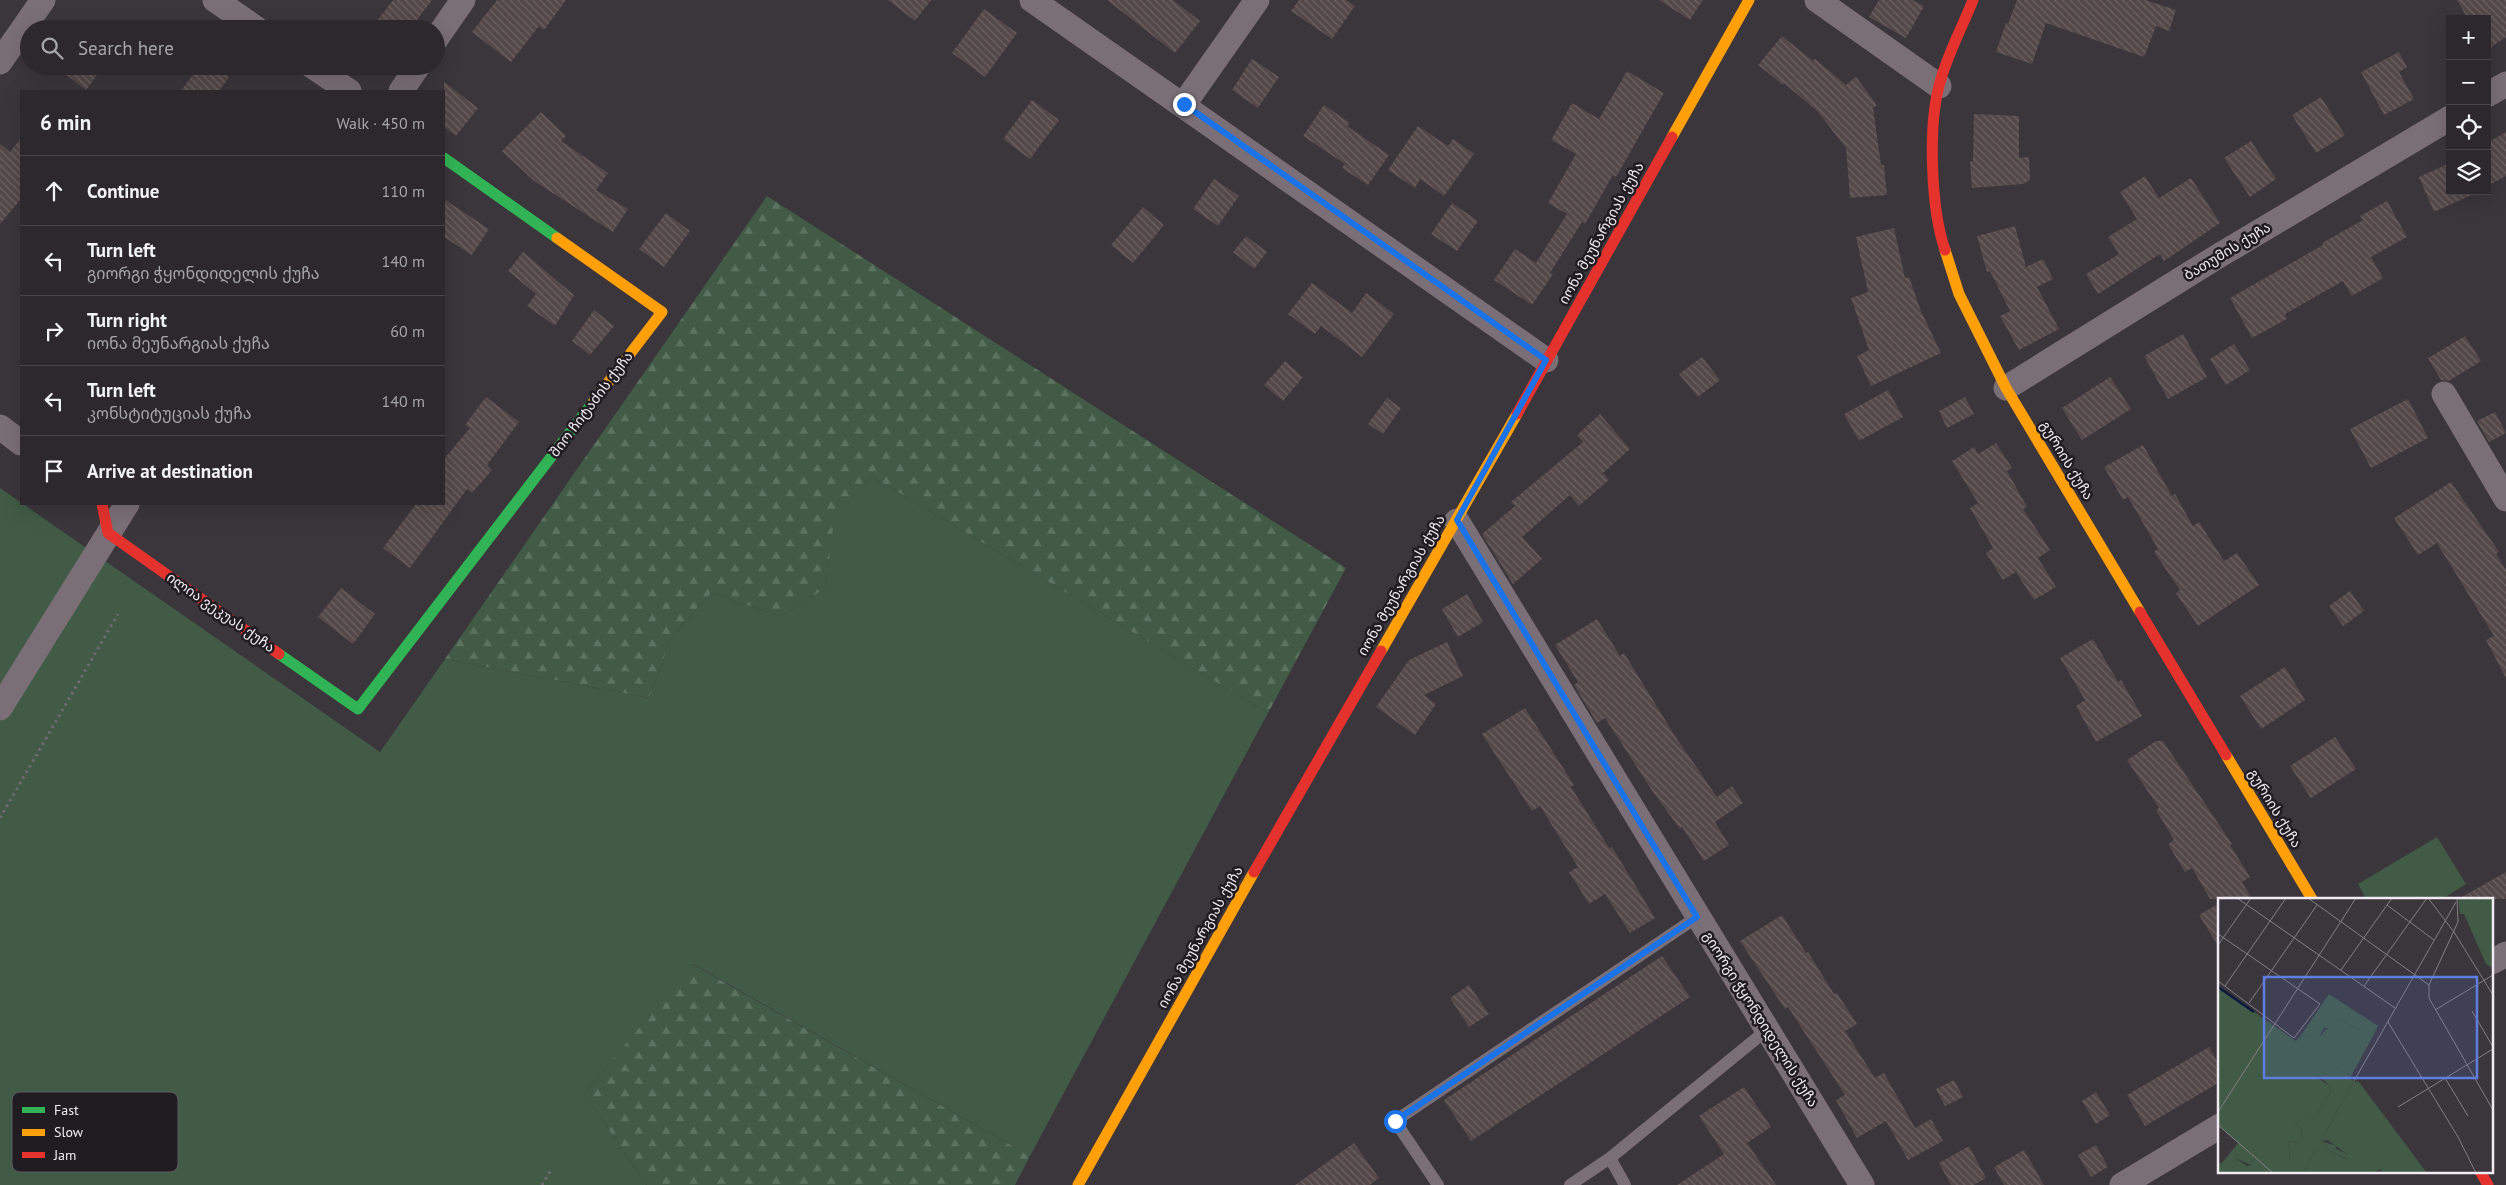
<!DOCTYPE html>
<html lang="en">
<head>
<meta charset="utf-8">
<style>
  :root { --surface:#2c282d; --page:#343035; --text:#f1f3f6; --muted:#a6a6aa; --line:#484449 }
  body { margin:0; font-family:"PT Sans","Noto Sans Georgian",sans-serif; background:var(--page); color:var(--text) }
  .controls { position:absolute; right:15px; top:15px; display:grid; overflow:hidden; border-radius:0px; box-shadow:0 5px 20px #0002 }
  .controls button { width:45px; height:45px; display:grid; place-items:center; padding:0; border:0; border-bottom:1px solid var(--line); background:var(--surface); color:var(--text); font:25px sans-serif }
  .stop { position:absolute; width:15px; height:15px; margin:-11px; border:4px solid #1a73e8; border-radius:50%; background:#fff }
  .stop.end { background:#1a73e8; border-color:#fff; box-shadow:0 1px 5px #0008 }
  .list { margin:0; padding:0; list-style:none }
  h2 { display:flex; justify-content:space-between; align-items:center; height:65px; margin:0; padding:0 20px; font-size:21px }
  h2 small { font-size:16px; font-weight:400; color:var(--muted) }
  .list li { display:grid; grid-template-columns:32px 1fr auto; gap:15px; align-items:center; box-sizing:border-box; height:70px; padding:0 20px; border-top:1px solid var(--line) }
  .list b { display:block; font-size:19px; white-space:nowrap }
  .list p { margin:0; font-size:16px; white-space:nowrap; color:var(--muted) }
  .list em { font-size:16px; font-style:normal; color:var(--muted) }
  .icon { flex:none; width:28px; height:28px; fill:none; stroke:currentColor; stroke-width:2; stroke-linecap:round; stroke-linejoin:round }
  .map { position:relative; flex:none; width:2506px; height:1185px; overflow:hidden }
  .search { position:absolute; background:var(--surface); box-shadow:0 5px 20px #0002; left:20px; top:20px; width:425px; height:55px; display:flex; align-items:center; gap:12px; box-sizing:border-box; padding:0 18px; border-radius:28px; color:var(--muted); font-size:19px }
  .panel { position:absolute; background:var(--surface); box-shadow:0 5px 20px #0002; left:20px; top:90px; width:425px; height:415px; border-radius:0px }
  .map>svg:first-child { display:block }
  .grass { fill:#415b46 }
  .forest { fill:url(#forest-firs) }
  .building { fill:url(#building-back-hatch) }
  .lines { fill:none; stroke-linecap:round; stroke-linejoin:round }
  .path { stroke:#726a71; stroke-width:3; stroke-dasharray:2.5 4; stroke-linecap:butt }
  .lane { stroke:#7a6e77; stroke-width:12 }
  .street { stroke:#7a6e77; stroke-width:25 }
  .fast { stroke:#30b455; stroke-width:11 }
  .slow { stroke:#ff9f0a; stroke-width:11 }
  .jam { stroke:#e5322d; stroke-width:11 }
  .route { stroke:#1a73e8; stroke-width:6 }
  .labels { text-anchor:middle; stroke-width:5; stroke-linejoin:round; paint-order:stroke }
  .street-label { font-size:14px; fill:#f1ebf3; stroke:#201c21 }
  .inset-river { fill:none; stroke:#0b1a3b; stroke-width:2.5 }
  .inset-road { fill:none; stroke:#847e85; stroke-width:1 }
  .view { fill:#5d7de0; fill-opacity:0.15; stroke:#5d7de0; stroke-width:2.5 }
  .inset-edge { fill:none; stroke:#f1ebf3; stroke-width:2.5 }
  .key { fill:#201c21; stroke:#5f5a60; stroke-width:1 }
  .key-label { font-size:14px; fill:#f1ebf3 }
</style>
</head>
<body>
<div class="map">
<svg width="2506" height="1185" viewBox="0 0 2506 1185">
  <defs>
    <pattern id="forest-firs" width="22" height="20" patternUnits="userSpaceOnUse" patternTransform="scale(1.25)"><rect width="22" height="20" fill="#415b46"/><path d="M5 1l3.5 6h-7zM16 11l3.5 6h-7z" fill="#5d7361"/></pattern>
    <pattern id="building-back-hatch" width="6" height="6" patternUnits="userSpaceOnUse" patternTransform="scale(1.25)"><rect width="6" height="6" fill="#544848"/><path d="M-1 5l2 2M0 0l6 6M5-1l2 2" fill="none" stroke="#6d6363"/></pattern>
  </defs>
  <rect width="100%" height="100%" fill="#3b353c"/>
  <path class="grass" d="M871 476 1268 713 1030 1156 693 964 584 1094 647 1185H0V488L380 752 445 659 649 698 671 638 711 593 781 616 826 588 833 519Z
    M2437 837 2466 884 2442 899H2366L2358 884Z"/>
  <path class="forest" d="M767 196 1346 568 1268 713 871 476 834 519 826 588 781 616 711 593 671 638 649 698 445 659Z
    M692 964 1030 1156 1015 1185H647L584 1094Z"/>
  <path class="building" d="M393 0H432L410 29H371Z
    M497 0H566L544 30 539 26 511 62 472 32Z
    M888 0H931L915 21Z
    M1107 0H1173L1200 21 1175 53Z
    M1299 0H1346L1355 6 1332 39 1291 11Z
    M1659 0H1703L1690 20Z
    M1879 0H1912L1924 6 1906 38 1869 17Z
    M2017 0H2145L2176 10 2169 31 2156 26 2144 57 2046 23 2032 64 1996 52 2006 23 2008 24Z
    M2457 0H2506V37L2487 50V19H2468Z
    M984 9 1017 33 985 77 952 53Z
    M1782 36 1813 61 1815 59 1846 85 1856 77 1877 105 1873 108 1881 165H1884L1887 195 1850 198 1846 148 1818 112 1784 83 1783 85 1758 65Z
    M2399 52 2407 67 2399 72 2414 99 2384 115 2361 72Z
    M1252 59 1279 77 1258 108 1232 90Z
    M55 66H104L86 90Z
    M199 66H214L229 77 219 91H181Z
    M1627 71 1664 93 1616 177 1613 175 1585 224 1582 222 1550 273 1553 274 1532 305 1494 280 1515 249 1536 263 1567 214 1548 203 1576 154 1551 140 1572 103 1599 119Z
    M444 82 478 108 456 136 444 127Z
    M2321 97 2345 135 2316 153 2292 115Z
    M1032 100 1059 120 1030 159 1003 139Z
    M1324 105 1350 123 1347 126 1389 155 1368 185 1342 168 1345 164 1303 136Z
    M541 112 566 136 561 141 608 173 596 190 628 209 613 232 534 181 502 151Z
    M1974 114 2019 116V158L2029 157 2030 180 2023 184 1972 188 1970 161H1973Z
    M1418 126 1448 146 1453 139 1474 154 1444 196 1420 179 1415 188 1388 170Z
    M2506 132V176L2487 186V143Z
    M21 138V199L0 224V144L10 152Z
    M2251 141 2276 179 2250 197 2224 158Z
    M2450 163V191H2480L2434 212 2419 177Z
    M2145 176 2159 198 2191 178 2220 223 2164 261 2160 254 2098 294 2086 274 2119 254 2108 237 2137 219 2120 192Z
    M1214 179 1239 196 1218 226 1193 209Z
    M444 199 489 229 472 255 444 237Z
    M2387 201 2407 237 2371 257 2383 278 2352 296 2343 281 2285 314 2287 319 2252 338 2230 298 2323 245 2322 243 2363 220 2360 216Z
    M1452 203 1478 221 1457 251 1431 234Z
    M1143 207 1164 225 1133 263 1111 245Z
    M666 213 690 231 664 267 639 249Z
    M2015 226 2026 267 2043 259 2053 279 2037 287 2059 329 2019 350 2000 316 2010 311 1990 271 1987 272 1977 236Z
    M1894 228 1905 278 1909 277 1921 311 1941 353 1871 386 1857 356 1869 350 1851 298 1868 292 1856 237Z
    M1246 236 1267 252 1254 269 1233 252Z
    M523 252 574 295 555 326 527 306 536 294 508 271Z
    M1312 283 1352 313 1366 293 1394 314 1362 357 1321 326 1315 334 1288 314Z
    M594 310 614 326 590 355 572 341Z
    M2183 334 2207 377 2168 399 2144 356Z
    M2465 336 2481 361 2449 381 2441 380 2428 358Z
    M2234 344 2250 370 2226 385 2210 359Z
    M1702 357 1720 380 1698 397 1679 374Z
    M1285 361 1303 377 1283 401 1264 385Z
    M2110 377 2131 409 2082 440 2062 408Z
    M1888 390 1903 417 1859 441 1844 414Z
    M486 397 519 422 487 465 492 470 472 493 467 489 410 568 383 548 416 504H444V459L470 428 465 425Z
    M1965 397 1974 414 1947 428 1939 411Z
    M1387 398 1401 408 1383 434 1368 424Z
    M2408 399 2428 438 2371 468 2350 429Z
    M2495 412 2506 433 2489 442 2477 421Z
    M1600 414 1630 449 1603 473 1609 480 1579 506 1570 495 1522 537 1542 559 1513 584 1482 534 1515 506 1511 502 1583 442 1577 435Z
    M1996 443 2012 468 2007 471 2027 507 2023 509 2050 550 2038 558 2056 587 2034 600 2016 572 2003 580 1986 553 1993 548 1970 508 1978 503 1952 461 1974 447 1978 454Z
    M2143 445 2172 496 2175 494 2193 526 2199 522 2224 561 2237 553 2259 585 2198 626 2176 593 2180 590 2154 552 2158 549 2128 497 2123 500 2104 467Z
    M2451 482 2499 552 2496 554 2506 570V678L2486 640 2494 636 2437 543 2418 555 2394 518Z
    M341 588 375 614 353 644 318 617Z
    M2350 591 2364 611 2343 626 2329 606Z
    M1467 594 1483 622 1458 637 1442 609Z
    M1597 619 1620 656 1624 653 1675 736 1717 797 1732 786 1743 803 1715 822 1729 845 1704 861 1682 827 1680 829 1653 792 1605 718 1597 723 1574 685 1578 682 1555 645Z
    M2093 639 2118 682 2121 680 2142 716 2096 742 2076 706 2085 700 2060 658Z
    M1447 642 1463 676 1424 695 1436 704 1415 735 1376 707 1409 660Z
    M2285 667 2305 700 2261 729 2240 696Z
    M1525 708 1574 785 1571 787 1609 848 1612 847 1655 918 1630 933 1605 894 1589 904 1569 872 1578 867 1540 806 1532 811 1482 734Z
    M2335 737 2356 769 2311 798 2290 766Z
    M2156 741H2163L2232 844 2230 845 2250 877 2242 882 2252 899H2210L2192 868 2185 872 2168 844 2174 840 2156 810 2159 808 2127 760Z
    M2506 872V899H2458Z
    M2220 903V949L2199 915Z
    M1782 915 1806 953 1808 952 1834 994 1837 993 1857 1024 1845 1031 1875 1078 1884 1073 1915 1128 1931 1119 1943 1141 1908 1160 1886 1121 1857 1138 1836 1100 1845 1095 1788 1007 1785 1009 1740 941Z
    M1662 956 1690 997 1471 1141 1444 1100Z
    M1469 985 1489 1014 1469 1027 1450 998Z
    M2209 1047 2220 1066V1082L2145 1126 2127 1095Z
    M1954 1080 1963 1097 1945 1106 1936 1089Z
    M1744 1087 1771 1127 1747 1143 1776 1185H1677L1724 1154 1699 1116Z
    M2096 1092 2110 1115 2096 1124 2082 1101Z
    M1354 1143 1379 1178 1370 1185H1295Z
    M2096 1145 2108 1167 2091 1177 2078 1155Z
    M1969 1146 1986 1178 1974 1185H1951L1939 1163Z
    M2024 1150 2044 1185H2004L1994 1167Z"/>
  <g class="lines">
    <path class="path" d="M0 818 118 614
      M542 1185 551 1170"/>
    <path class="lane" d="M1610 1158 1625 1185
      M1438 1185 1395 1121 1697 917
      M1570 1185 1610 1158 1768 1029"/>
    <path class="street" d="M215 0 257 29
      M1032 0 1546 360
      M1817 0 1939 86
      M436 39 463 0
      M0 62 43 0
      M312 66 349 91
      M401 91 418 66
      M2487 95 2506 84
      M1184 104 1257 0
      M2006 388 2220 255 2450 118
      M2444 394 2506 499
      M0 427 21 443
      M1457 521 1862 1185
      M0 708 127 504
      M2492 962 2506 954
      M2122 1185 2220 1126"/>
    <path class="fast" d="M444 158 557 238
      M279 654 358 709 594 401"/>
    <path class="slow" d="M1672 137 1749 0
      M557 238 662 312 594 401
      M1945 250 1959 294 2006 388 2140 612
      M1381 651 1517 414
      M2226 755 2312 899
      M1078 1185 1254 872"/>
    <path class="jam" d="M1945 250C1931 209 1928 128 1939 86 1946 57 1962 28 1973 0
      M1517 414 1672 137
      M102 504 108 533 279 654
      M2140 612 2226 755
      M1254 872 1381 651
      M2480 1171 2488 1185"/>
  </g>
  <g class="lines">
    <path class="route" d="M1184 104 1546 360 1457 520 1697 917 1395 1121"/>
  </g>
  <g class="labels">
    <g class="street-label">
      <text transform="translate(1601 233) rotate(-61)" y="5">იონა მეუნარგიას ქუჩა</text>
      <text transform="translate(2227 251) rotate(-31)" y="5">ბათუმის ქუჩა</text>
      <text transform="translate(591 404) rotate(-53)" y="5">შიო ჩიტაძის ქუჩა</text>
      <text transform="translate(2067 460) rotate(59)" y="5">გურიის ქუჩა</text>
      <text transform="translate(1401 585) rotate(-60)" y="5">იონა მეუნარგიას ქუჩა</text>
      <text transform="translate(221 612) rotate(35)" y="5">ილია ვეკუას ქუჩა</text>
      <text transform="translate(2275 808) rotate(59)" y="5">გურიის ქუჩა</text>
      <text transform="translate(1200 937) rotate(-61)" y="5">იონა მეუნარგიას ქუჩა</text>
      <text transform="translate(1761 1019) rotate(58)" y="5">გიორგი ჭყონდიდელის ქუჩა</text>
    </g>
  </g>
  <g transform="translate(2218 898)">
    <rect width="275" height="275" fill="#3b353c"/>
    <path d="M0 89 78 143 84 136 101 139 120 120 154 140 133 178 105 162 101 181 111 187 113 194 95 222 89 220 77 226 84 232 83 241 81 245 70 243 72 260 67 270 37 260 33 267 19 261 17 249 20 245 0 227ZM136 183 141 184 209 275H162L164 271 154 275H85L98 251 107 250 128 261 131 258 110 242 103 243Z" fill="#415b46"/>
    <path d="M111 96 160 128 154 140 120 120 116 130H106L101 139 84 136ZM105 161 133 178 132 181 136 183 103 243 119 248 117 250 132 258 129 261 107 250 104 255 98 251 85 275H0V263L3 266 17 249 19 261 29 268 33 267 38 259 40 261 44 258 67 269 72 260 70 243 80 245 83 241 84 232 76 225 82 217 95 222 113 194 111 187 95 173Z" fill="#415b46"/>
    <path d="M240 0H275V71L268 66 246 16H242Z" fill="#415b46"/>
    <path class="inset-river" d="M0 89 36 114"/>
    <path class="inset-road" d="M19 0 177 110M90 0 211 87M210 0 236 34 275 97M239 0 240 24 211 87V100L275 212M169 7 216 42M0 36 102 106 76 140 0 83M0 47 33 0M123 72 174 0M7 88 68 0M146 88 209 0M31 105 99 7M217 112 275 77M254 113 275 149M170 124 240 239 258 275M227 180 250 218M136 183 238 4M180 209 275 151M0 214 138 0M0 227 55 275"/>
    <path class="view" d="M46 79H259V180H46Z"/>
    <rect width="275" height="275" class="inset-edge"/>
  </g>
  <rect x="12" y="1092" width="166" height="80" rx="8" class="key"/>
  <rect x="22" y="1107" width="23" height="6" fill="#30b455"/>
  <rect x="22" y="1129" width="23" height="7" fill="#ff9f0a"/>
  <rect x="22" y="1152" width="23" height="6" fill="#e5322d"/>
  <g class="key-label">
    <text x="54" y="1115">Fast</text>
    <text x="54" y="1137">Slow</text>
    <text x="54" y="1160">Jam</text>
  </g>
</svg>
<div class="controls">
<button>+</button>
<button>−</button>
<button><svg class="icon" aria-label="locate" viewBox="0 0 24 24"><circle cx="12" cy="12" r="6"/><path d="M12 2v4M12 18v4M2 12h4M18 12h4"/></svg></button>
<button><svg class="icon" aria-label="layers" viewBox="0 0 24 24"><path d="M12 4l9 5-9 5-9-5zM3 14l9 5 9-5"/></svg></button>
</div>
<div class="stop" style="left:1395px;top:1121px"></div>
<div class="stop end" style="left:1184px;top:104px"></div>
<div class="search"><svg class="icon" aria-label="search" viewBox="0 0 24 24"><circle cx="10" cy="10" r="6"/><path d="M15 15l6 6"/></svg>Search here</div>
<section class="panel">
<h2>6 min<small>Walk · 450 m</small></h2>
<ul class="list">
<li><svg class="icon" aria-label="ahead" viewBox="0 0 24 24"><path d="M12 20V5M6 11l6-6 6 6"/></svg><div><b>Continue</b></div><em>110 m</em></li>
<li><svg class="icon" aria-label="left" viewBox="0 0 24 24"><path d="M17 20v-9H6M10 6l-5 5 5 5"/></svg><div><b>Turn left</b><p>გიორგი ჭყონდიდელის ქუჩა</p></div><em>140 m</em></li>
<li><svg class="icon" aria-label="right" viewBox="0 0 24 24"><path d="M7 20v-9h11M14 6l5 5-5 5"/></svg><div><b>Turn right</b><p>იონა მეუნარგიას ქუჩა</p></div><em>60 m</em></li>
<li><svg class="icon" aria-label="left" viewBox="0 0 24 24"><path d="M17 20v-9H6M10 6l-5 5 5 5"/></svg><div><b>Turn left</b><p>კონსტიტუციას ქუჩა</p></div><em>140 m</em></li>
<li><svg class="icon" aria-label="arrive" viewBox="0 0 24 24"><path d="M6 21V4h12l-3 4 3 4H6"/></svg><div><b>Arrive at destination</b></div></li>
</ul>
</section>
</div>
</body>
</html>
